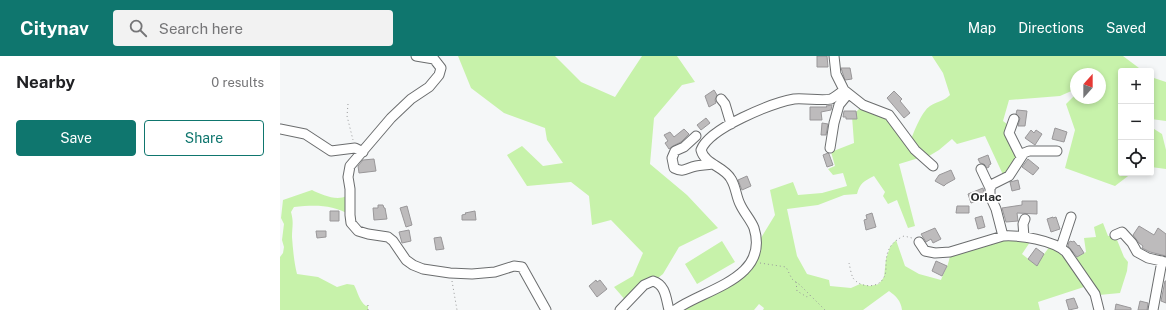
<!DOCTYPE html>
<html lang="en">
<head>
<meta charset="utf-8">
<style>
  :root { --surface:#fff; --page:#f2f2f2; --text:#202124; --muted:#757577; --line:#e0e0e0; --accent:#0f766e }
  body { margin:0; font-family:"Public Sans",sans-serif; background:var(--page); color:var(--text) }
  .controls { position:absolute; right:12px; top:12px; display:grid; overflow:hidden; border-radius:4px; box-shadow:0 2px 6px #0003 }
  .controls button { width:36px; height:36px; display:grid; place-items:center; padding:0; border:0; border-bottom:1px solid var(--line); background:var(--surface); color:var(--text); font:20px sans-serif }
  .compass { position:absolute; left:790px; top:12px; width:36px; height:36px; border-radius:50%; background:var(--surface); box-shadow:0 2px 6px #0003; rotate:21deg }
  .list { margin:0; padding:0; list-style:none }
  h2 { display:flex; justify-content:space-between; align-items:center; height:52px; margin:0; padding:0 16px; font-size:17px }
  h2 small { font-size:13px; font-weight:400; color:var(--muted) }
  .actions { display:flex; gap:8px; padding:12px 16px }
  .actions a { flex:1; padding:9px 0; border:1px solid var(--accent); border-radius:4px; text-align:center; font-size:14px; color:var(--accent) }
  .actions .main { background:var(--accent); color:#fff }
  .icon { flex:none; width:22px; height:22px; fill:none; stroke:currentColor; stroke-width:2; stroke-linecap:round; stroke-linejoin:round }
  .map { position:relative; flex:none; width:886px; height:254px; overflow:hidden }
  header { display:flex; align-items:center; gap:24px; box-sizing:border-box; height:56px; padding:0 20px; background:var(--accent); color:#fff }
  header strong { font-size:19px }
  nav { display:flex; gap:22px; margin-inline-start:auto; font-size:14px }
  .search { width:280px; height:36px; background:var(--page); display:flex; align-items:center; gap:10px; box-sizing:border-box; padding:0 14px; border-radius:4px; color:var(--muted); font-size:15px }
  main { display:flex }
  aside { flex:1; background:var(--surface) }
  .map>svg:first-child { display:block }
  .green { fill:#c7f2aa }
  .building { fill:#bdbbbc; stroke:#999799 }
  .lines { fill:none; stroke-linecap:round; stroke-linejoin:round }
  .minor-casing { stroke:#6b6d6e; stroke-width:11 }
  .path { stroke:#98999a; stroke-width:1; stroke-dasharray:1 3; stroke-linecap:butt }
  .minor { stroke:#fff; stroke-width:9 }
  .labels { text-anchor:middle; stroke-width:3.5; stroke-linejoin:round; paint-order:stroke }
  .quarter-label { font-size:12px; font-weight:bold; fill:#2a2c2d; stroke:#fff }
</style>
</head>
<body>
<header>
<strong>Citynav</strong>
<div class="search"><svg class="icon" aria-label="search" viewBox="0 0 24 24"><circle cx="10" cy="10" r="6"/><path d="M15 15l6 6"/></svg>Search here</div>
<nav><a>Map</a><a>Directions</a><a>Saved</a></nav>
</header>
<main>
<aside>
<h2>Nearby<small>0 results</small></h2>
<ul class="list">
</ul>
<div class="actions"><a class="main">Save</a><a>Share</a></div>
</aside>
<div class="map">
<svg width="886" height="254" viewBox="0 0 886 254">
  <rect width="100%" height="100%" fill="#f5f7f8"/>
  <path class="green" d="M178 0H275L301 26 335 41 362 0H397L415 26 402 29 374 62 370 108 407 139 438 172 399 191 383 218 347 246 334 231 353 220 363 197 331 164 312 169 309 140 291 126 247 130 227 99 242 90 263 110 283 107 267 84 265 72 224 57 191 32Z
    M652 0H843L863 15H841V117H852L835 130 785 112 795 74 786 48 796 38V42H820V18H796V33L780 40 729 44 723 65 731 71 741 101 725 123 705 80 677 88 672 83 659 94 644 103 642 101 619 108 635 170 628 172 617 144 608 148 603 140 605 136 594 120C584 125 580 127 577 138L564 139 538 149 507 153 517 200 527 218 549 224 550 230 571 232 580 228 590 230 599 228 604 221 606 203 610 191 616 184 625 210 639 218 661 224C665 213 670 208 670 196L723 180 752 183 742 198 756 209 770 190 792 204 806 196 804 182 816 181 814 171 823 167 828 180 835 179 844 201 848 206 847 215 840 237 819 239 810 229 758 246 760 254H622C621 245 616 240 609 235L583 254H483L484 252 479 248 474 254H395L454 222 476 190 495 159 490 134 513 126 518 139 542 137 567 130 563 117 553 119 548 113 555 110 551 96 574 87 572 60 583 49 604 56 630 87C633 77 642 55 650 50 657 45 663 46 670 39L663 17Z
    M871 21 886 26V65L871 63Z
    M871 71 882 78 886 94V113L871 111Z
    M32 134C42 139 56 145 67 140L70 159C52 148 34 149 14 151L11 156C14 167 12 171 12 181 13 194 14 206 17 218L38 221 57 231 67 228 74 229C78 236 79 245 86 250L88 249V254H0V201L3 197 4 191 2 184 4 168 1 162 3 144Z
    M442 185 455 206 417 228 405 208Z"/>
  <path class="building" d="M537 0H547L548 11H537Z
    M561 12H570L572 23 565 24Z
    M434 34 437 39 435 44 436 47 429 51 425 40Z
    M614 35 622 43 620 45 630 57 624 62 607 42Z
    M552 49 551 54 541 56 542 64H530V51H547L546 50Z
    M737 54 747 55 745 70H738L740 62 736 58Z
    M564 55H576L577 63H566V61H563Z
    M426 62 430 67 421 74 417 69Z
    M542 67 548 68 546 79H541Z
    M775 72 787 76 784 86 772 83Z
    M404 73 409 78 401 86 393 90 389 93 385 87 388 85 384 79 390 76 394 81Z
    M751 74 754 77 756 74 762 78 755 89 745 82Z
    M548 97 549 98 553 109 547 111 543 99Z
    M708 99 711 108 709 109V111L707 112 704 108 700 107 698 103Z
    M94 103 96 115 79 117 78 110 83 104Z
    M748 103 759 112 753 119 742 111Z
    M671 114 675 123 666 128 664 130 655 125 659 119Z
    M467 120 471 130 462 134 458 124Z
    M738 124 740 133 732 135 730 126Z
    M703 132 705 144 701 146 700 144 691 147 688 138Z
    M742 145H757V158L737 157 738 165 726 166 722 152 742 149Z
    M98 149H103L104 152H105L107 163 94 164 93 152H98Z
    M127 150 132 169 126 171 120 152Z
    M677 150H689V157H676Z
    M50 155H59V165H50Z
    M195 155 196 164H182V159L186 158 185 157Z
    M592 157 596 171 586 174 584 164 587 163 586 159Z
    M702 160 705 171 698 173 695 162Z
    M773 161V162L776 161 780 173 771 176 767 163Z
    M859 170 874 179 878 172 886 178V200L870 196 862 192 863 190 859 187 853 179Z
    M655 172 661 183 653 187 651 183 646 186 641 178Z
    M129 174 131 185 122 187 119 176Z
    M36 175H46V181L37 182Z
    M161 181 164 193 156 194 154 182Z
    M791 185 792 186 794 185 798 190 799 189 804 197 797 201 788 190 789 186Z
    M756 192 764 198 757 210 748 203Z
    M656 205 667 210 662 220 652 215Z
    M316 224 317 226 320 224 327 233 317 241 309 230Z
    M885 225H886V247L881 245Z
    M794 242 798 252 789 254 786 244Z
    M860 245 868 247 867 254H858Z
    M836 248 851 252V254H835Z"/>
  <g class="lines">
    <defs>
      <path id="minor" d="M136 0 154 3 161 12 159 19 149 31 131 43 111 62 70 110 68 121 70 133V159L71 167 78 175 88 178 108 181 113 185 126 204 133 209 143 213 170 217 192 218 215 216 234 210 242 211 266 254
        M554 0 556 18 564 34
        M441 43 445 48 451 68
        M734 63 729 77 741 101
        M0 73 25 78 51 95 75 92 83 96
        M416 80 404 91 395 95 392 102 394 112C404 117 406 112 416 110 421 109 427 109 432 108
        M550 92 554 67 559 49 568 38
        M777 95H749L744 97 729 120 713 128 710 132V140L716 153 723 180C740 179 773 184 786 196L815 238 819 254
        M701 113 710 132
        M835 179 842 176 852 187 857 196 868 202 886 206
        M744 181 743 168 745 163
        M639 186 645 195 655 197 670 196 723 180
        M781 191 791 161
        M340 254 364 229 373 225C386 229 386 243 389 254
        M395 254C424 233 490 223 474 172 471 164 464 157 460 148 456 140 456 131 451 123 444 110 425 109 421 94 429 72 492 47 514 43 525 42 542 45 551 43 555 41 560 37 564 34L583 49 609 59 635 94 653 110
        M873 254 882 205"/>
    </defs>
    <use href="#minor" class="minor-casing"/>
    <path class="path" d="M68 48 67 60 73 84
      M480 207 506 211 512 223 520 229 545 254
      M569 207C570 211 571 218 573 222 580 232 599 233 604 221 606 218 606 213 606 209 606 194 611 186 624 180L632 182
      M172 225 177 254
      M516 226 517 235 527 241 530 239
      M88 249V254"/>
    <use href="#minor" class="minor"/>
  </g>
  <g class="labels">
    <g class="quarter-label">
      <text x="706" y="145">Orlac</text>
    </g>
  </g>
</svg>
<div class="controls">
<button>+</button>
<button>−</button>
<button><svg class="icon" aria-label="locate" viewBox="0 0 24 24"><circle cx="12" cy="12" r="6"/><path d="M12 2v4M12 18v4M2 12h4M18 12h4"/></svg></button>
</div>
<svg class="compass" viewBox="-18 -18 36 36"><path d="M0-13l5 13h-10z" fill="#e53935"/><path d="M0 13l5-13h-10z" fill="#757577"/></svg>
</div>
</main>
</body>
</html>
